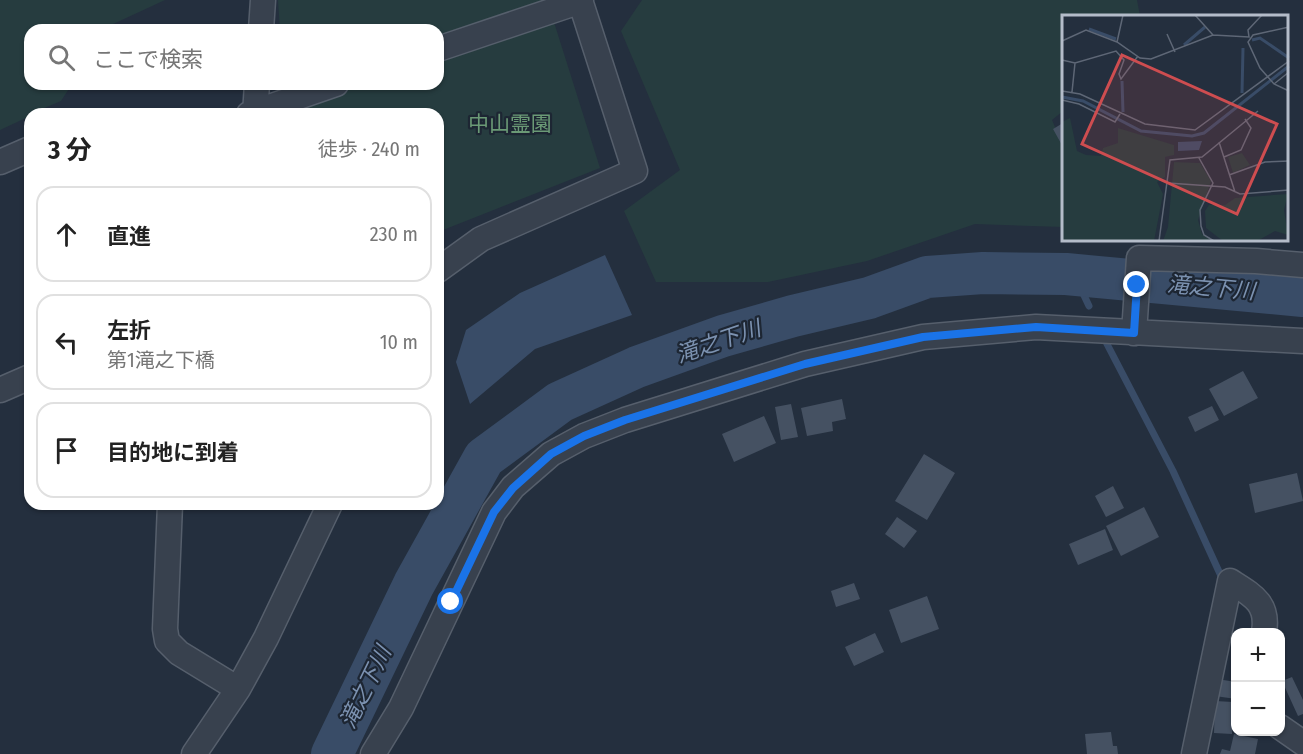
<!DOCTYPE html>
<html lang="ja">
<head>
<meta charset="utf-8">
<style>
  :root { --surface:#fff; --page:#f2f2f2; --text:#222; --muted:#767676; --line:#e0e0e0 }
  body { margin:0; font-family:"Fira Sans Condensed","Noto Sans JP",sans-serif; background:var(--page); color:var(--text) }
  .controls { position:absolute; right:18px; bottom:18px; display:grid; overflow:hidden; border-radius:12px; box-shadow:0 2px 4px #0004 }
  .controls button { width:54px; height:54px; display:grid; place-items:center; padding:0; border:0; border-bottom:2px solid var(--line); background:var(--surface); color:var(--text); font:30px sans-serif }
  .stop { position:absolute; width:18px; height:18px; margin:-14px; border:4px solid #1a73e8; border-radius:50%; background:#fff }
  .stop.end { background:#1a73e8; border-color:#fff; box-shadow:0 2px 6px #0008 }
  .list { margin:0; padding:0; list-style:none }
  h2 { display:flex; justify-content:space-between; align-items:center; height:78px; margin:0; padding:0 24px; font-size:26px }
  h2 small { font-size:20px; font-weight:400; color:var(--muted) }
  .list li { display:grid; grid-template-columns:39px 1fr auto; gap:18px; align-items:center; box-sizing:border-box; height:96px; margin:0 12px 12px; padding:0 12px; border:2px solid var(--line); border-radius:18px }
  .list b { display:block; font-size:22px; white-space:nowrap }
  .list p { margin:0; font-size:20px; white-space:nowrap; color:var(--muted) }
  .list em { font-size:20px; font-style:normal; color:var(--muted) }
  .icon { flex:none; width:33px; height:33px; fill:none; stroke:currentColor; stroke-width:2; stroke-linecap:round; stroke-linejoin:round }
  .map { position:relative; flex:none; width:1303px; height:754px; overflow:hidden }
  .search { position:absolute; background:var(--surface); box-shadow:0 2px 4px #0004; left:24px; top:24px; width:420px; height:66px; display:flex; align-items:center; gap:15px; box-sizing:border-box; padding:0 21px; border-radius:18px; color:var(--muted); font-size:22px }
  .panel { position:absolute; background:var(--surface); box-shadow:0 2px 4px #0004; left:24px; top:108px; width:420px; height:402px; border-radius:18px }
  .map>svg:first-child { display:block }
  .green { fill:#263c3f }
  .water { fill:#394c67 }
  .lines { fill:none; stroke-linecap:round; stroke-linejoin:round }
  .stream { stroke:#394c67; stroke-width:7 }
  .river { stroke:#394c67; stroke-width:42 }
  .building { fill:#455162 }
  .minor-casing { stroke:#565f6c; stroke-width:27 }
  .minor { stroke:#38414e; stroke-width:24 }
  .route { stroke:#1a73e8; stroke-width:8 }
  .labels { text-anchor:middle; stroke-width:4.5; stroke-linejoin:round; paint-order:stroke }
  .park-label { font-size:21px; fill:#6b9a76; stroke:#1d2633 }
  .water-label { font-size:22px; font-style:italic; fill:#7c92b1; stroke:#1d2633 }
  .inset-river { fill:none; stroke:#394c67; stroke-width:3 }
  .inset-road { fill:none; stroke:#5e6776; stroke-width:1.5 }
  .view { fill:#ce4d50; fill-opacity:0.15; stroke:#ce4d50; stroke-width:3 }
  .inset-edge { fill:none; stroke:#b4bcc9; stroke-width:3 }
</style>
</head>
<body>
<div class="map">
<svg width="1303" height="754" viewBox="0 0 1303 754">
  <rect width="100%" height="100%" fill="#242f3e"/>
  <path class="green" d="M0 0H165L111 25 108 30H30V84H72L61 101 30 114V116L0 130Z
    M278 0H547L600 168 438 232V114H284L282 84H438V30H280Z
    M642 0H1137L1140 16H1063V111L1052 120 1063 146V227L975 224 867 261 768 282H656L624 211 680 170 621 31Z"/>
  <path class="water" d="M605 255 632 315 535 349 470 404 456 362 466 330 520 293Z"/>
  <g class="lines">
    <path class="stream" d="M1074 274 1089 306
      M1107 344 1173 471 1221 576"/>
    <path class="river" d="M332 754 414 584 484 458 560 402 637 367 723 336 793 316 869 298 927 277 983 273 1066 274 1303 296"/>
  </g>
  <path class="building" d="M1063 123V147L1053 129Z
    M1243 371 1258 398 1224 416 1209 389Z
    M842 399 846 419 832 422 833 431 807 436 801 408Z
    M791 404 798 437 781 440 775 407Z
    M1212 406 1219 420 1195 432 1188 417Z
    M764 416 776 443 734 462 722 434Z
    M924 454 955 473 927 520 895 501Z
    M1297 473 1303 501 1255 513 1249 484Z
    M1113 486 1124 508 1106 517 1095 496Z
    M1144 507 1159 537 1121 556 1106 526Z
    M897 517 917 531 904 548 885 534Z
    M1105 529 1113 550 1078 565 1069 544Z
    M854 583 860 599 836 607 831 591Z
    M927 596 939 629 901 643 889 610Z
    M875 633 884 652 854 666 845 647Z
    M1292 677 1303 700V714L1298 716 1282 681Z
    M1217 679 1236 682V699L1215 696Z
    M1215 701 1233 702 1232 734 1214 733Z
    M1111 732 1113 746H1117L1118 754H1087L1085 734Z
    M1234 734 1258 739 1255 754H1220L1222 749 1230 751Z"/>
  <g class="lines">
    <defs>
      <path id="minor" d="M261 30 263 0
        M438 49 581 1
        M249 114 336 84
        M255 114 257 84
        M0 162 30 149
        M438 270 481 239 635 171 580 0
        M1134 333 1139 258 1256 261 1303 265
        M0 390 30 377
        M170 504 165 629 167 641 179 653 238 689
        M1280 727 1303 743
        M194 754 238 689 266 638 330 504
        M373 754 401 708 494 512 513 487 551 454 584 436 625 420 805 364 923 337 1036 327 1303 341
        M1194 754 1230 581C1252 595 1269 603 1264 632"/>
    </defs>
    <use href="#minor" class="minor-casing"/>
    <use href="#minor" class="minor"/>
  </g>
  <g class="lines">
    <path class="route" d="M451 602 494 512 513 488 551 454 584 436 625 420 805 364 923 337 1036 327 1134 333 1137 285"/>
  </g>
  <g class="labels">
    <g class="park-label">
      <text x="510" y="131">中山霊園</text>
    </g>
    <g class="water-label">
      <text transform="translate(1211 287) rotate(5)" y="8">滝之下川</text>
      <text transform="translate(718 341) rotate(-19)" y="8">滝之下川</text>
      <text transform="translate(365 687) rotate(-64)" y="8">滝之下川</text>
    </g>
  </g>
  <g transform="translate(1062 15)">
    <rect width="226" height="226" fill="#242f3e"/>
    <path d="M8 103 15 136 24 140 39 141 41 133 56 128V113L112 130V140L103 142V162L95 167 101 179 92 226H0V107ZM180 138 188 150 171 158 166 142ZM112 147 138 148 149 166 136 205 140 219 150 226H101L106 212ZM226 179 222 195 226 220 213 216 195 226H161L144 213 143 196 147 190H163L173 183Z" fill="#263c3f"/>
    <path d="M140 126 137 135 116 136V127Z" fill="#394c67"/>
    <path class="inset-river" d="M27 14 54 24M190 25 198 23 227 43M122 30 143 12M60 66 61 97M180 78 181 33M0 82 21 86 79 116 130 121 142 118 227 51"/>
    <path class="inset-road" d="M133 0 151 20M227 12 191 20 186 27 198 53 212 69 227 76M105 19 113 37M0 26 24 15 55 27 78 43 89 44 151 20 187 22 186 15 200 0M55 27 61 0M0 45 13 48 54 36 62 45 57 59 59 64 76 41M212 69 227 57M0 76 18 79 83 109 133 115 227 46M10 77 13 48M0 85 17 89 53 107 58 99M157 127 173 177M162 142 179 135 189 113 183 104M137 143 151 168 138 195 139 211 142 220 152 226M167 160 203 147 227 146M106 168 163 172 178 179 227 175M97 226 108 145 140 142 196 96"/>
    <path class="view" d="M60 40 215 109 175 199 20 129Z"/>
    <rect width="226" height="226" class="inset-edge"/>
  </g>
</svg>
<div class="controls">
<button>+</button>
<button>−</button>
</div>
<div class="stop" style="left:451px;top:602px"></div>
<div class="stop end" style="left:1137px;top:285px"></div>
<div class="search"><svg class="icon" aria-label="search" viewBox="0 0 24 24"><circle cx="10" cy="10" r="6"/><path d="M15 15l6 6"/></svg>ここで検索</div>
<section class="panel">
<h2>3 分<small>徒歩 · 240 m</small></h2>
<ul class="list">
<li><svg class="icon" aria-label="ahead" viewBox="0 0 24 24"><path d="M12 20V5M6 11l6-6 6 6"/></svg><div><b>直進</b></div><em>230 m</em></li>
<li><svg class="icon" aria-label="left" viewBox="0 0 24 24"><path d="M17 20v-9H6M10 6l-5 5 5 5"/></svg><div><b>左折</b><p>第1滝之下橋</p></div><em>10 m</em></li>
<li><svg class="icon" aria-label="arrive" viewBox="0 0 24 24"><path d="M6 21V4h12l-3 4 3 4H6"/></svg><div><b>目的地に到着</b></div></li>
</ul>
</section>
</div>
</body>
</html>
